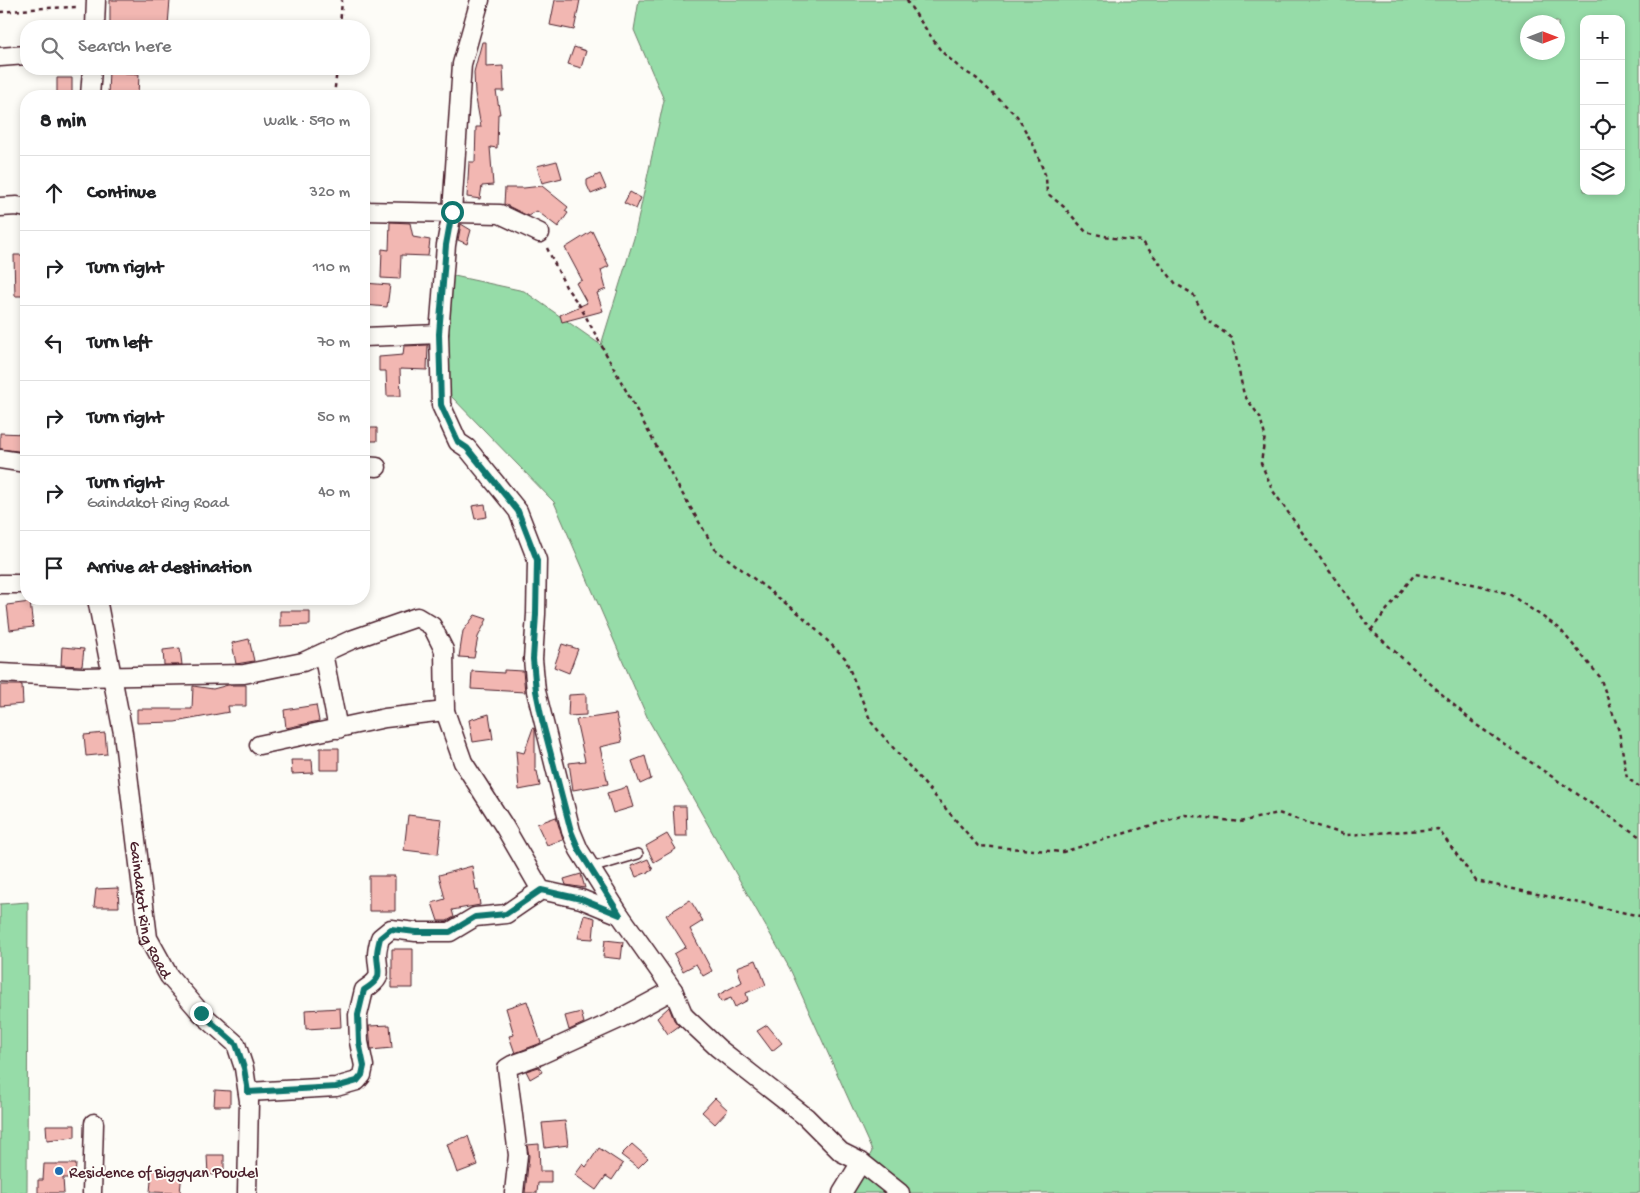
<!DOCTYPE html>
<html lang="en">
<head>
<meta charset="utf-8">
<style>
  :root { --surface:#fff; --page:#f6f6f6; --text:#202124; --muted:#757577; --line:#e0e0e0 }
  body { margin:0; font-family:"Gochi Hand",sans-serif; background:var(--page); color:var(--text) }
  .controls { position:absolute; right:15px; top:15px; display:grid; overflow:hidden; border-radius:10px; box-shadow:0 2px 8px #0003 }
  .controls button { width:45px; height:45px; display:grid; place-items:center; padding:0; border:0; border-bottom:1px solid var(--line); background:var(--surface); color:var(--text); font:25px sans-serif }
  .compass { position:absolute; left:1520px; top:15px; width:45px; height:45px; border-radius:50%; background:var(--surface); box-shadow:0 2px 8px #0003; rotate:90deg }
  .stop { position:absolute; width:15px; height:15px; margin:-11px; border:4px solid #0f766e; border-radius:50%; background:#fff }
  .stop.end { background:#0f766e; border-color:#fff; box-shadow:0 1px 5px #0008 }
  .list { margin:0; padding:0; list-style:none }
  h2 { display:flex; justify-content:space-between; align-items:center; height:65px; margin:0; padding:0 20px; font-size:21px }
  h2 small { font-size:16px; font-weight:400; color:var(--muted) }
  .list li { display:grid; grid-template-columns:32px 1fr auto; gap:15px; align-items:center; box-sizing:border-box; height:75px; padding:0 20px; border-top:1px solid var(--line) }
  .list b { display:block; font-size:19px; white-space:nowrap }
  .list p { margin:0; font-size:16px; white-space:nowrap; color:var(--muted) }
  .list em { font-size:16px; font-style:normal; color:var(--muted) }
  .icon { flex:none; width:28px; height:28px; fill:none; stroke:currentColor; stroke-width:2; stroke-linecap:round; stroke-linejoin:round }
  .map { position:relative; flex:none; width:1640px; height:1193px; overflow:hidden }
  .search { position:absolute; background:var(--surface); box-shadow:0 2px 8px #0003; left:20px; top:20px; width:350px; height:55px; display:flex; align-items:center; gap:12px; box-sizing:border-box; padding:0 18px; border-radius:20px; color:var(--muted); font-size:19px }
  .panel { position:absolute; background:var(--surface); box-shadow:0 2px 8px #0003; left:20px; top:90px; width:350px; height:515px; border-radius:20px }
  .map>svg:first-child { display:block }
  .green { fill:#96dca8; stroke:#707e6a; fill-rule:evenodd }
  .building { fill:#f2b7b2; stroke:#4a1f2b }
  .lines { fill:none; stroke-linecap:round; stroke-linejoin:round }
  .lane-casing { stroke:#4a1f2b; stroke-width:12 }
  .street-casing { stroke:#4a1f2b; stroke-width:21 }
  .path { stroke:#4a1f2b; stroke-width:2.5; stroke-dasharray:4 4; stroke-linecap:butt }
  .lane { stroke:#fdfcf7; stroke-width:9 }
  .street { stroke:#fdfcf7; stroke-width:18 }
  .route { stroke:#0f766e; stroke-width:6 }
  .poi-dot { fill:#1f6fb2; stroke:#fdfcf7; stroke-width:2 }
  .labels { text-anchor:middle; stroke-width:4; stroke-linejoin:round; paint-order:stroke }
  .street-label { font-size:16px; fill:#4a1f2b; stroke:#fdfcf7 }
  .poi-label { font-size:16px; fill:#4a1f2b; stroke:#fdfcf7; text-anchor:start }
</style>
</head>
<body>
<div class="map">
<svg width="1640" height="1193" viewBox="0 0 1640 1193">
  <rect width="100%" height="100%" fill="#fdfcf7"/>
  <filter id="ink" filterUnits="userSpaceOnUse"><feTurbulence type="fractalNoise" baseFrequency=".02" numOctaves="2"/><feDisplacementMap in="SourceGraphic" scale="10" xChannelSelector="R" yChannelSelector="G"/><feConvolveMatrix kernelMatrix="1 2 1 2 8 2 1 2 1" color-interpolation-filters="sRGB"/></filter>
  <g filter="url(#ink)">
    <path class="green" d="M639 0H1640V1193H853L872 1151 790 969 648 719 554 502 448 393 445 274 524 291 601 345 634 238 664 100 634 30ZM1584 19H1621V191H1584ZM1528 22H1558V52H1528Z
      M28 902 27 1193H0V904Z"/>
    <path class="building" d="M110 0H170L168 25 144 23V26H110Z
      M555 0H580L574 30 550 25Z
      M482 42H486V67L503 66 504 91H496L500 114H498L497 148 490 147 493 185 482 186 480 199 467 197 469 162H475L476 127H481L475 93 474 72Z
      M574 47 586 51 581 68 568 64Z
      M109 69H124V73L139 74 138 96H108Z
      M57 78H72V94H57Z
      M557 161 562 178 542 183 537 166Z
      M600 174 606 188 591 194 587 185V180Z
      M542 186 568 207 565 211 568 213 558 227 537 211 528 216 504 204 505 188H524Z
      M630 192 641 198 636 209 624 203Z
      M390 222 410 223 413 237 430 240 428 256 401 255 400 279 381 278 382 249 389 250Z
      M461 224 471 230 467 244 458 240Z
      M592 231 609 266 601 270 606 289 597 293 603 311 562 322 560 315 587 303 576 283 582 280 565 248Z
      M14 255H26V296H15Z
      M364 283 390 285 387 307 364 305Z
      M428 345 427 370 400 369 401 396H387L386 371H379V357L403 355 404 346Z
      M364 428H377V441H364Z
      M0 433 26 434V452L0 449Z
      M485 504 487 517 475 519 472 506Z
      M30 602 33 627 10 630 7 605Z
      M280 611H310V625L280 626Z
      M475 615 487 619 478 637 474 658 459 657 463 631Z
      M249 639 254 661 236 664 232 643Z
      M562 644 578 649 569 673 554 667Z
      M62 647 84 649 82 666 61 665Z
      M180 648 182 665H164L163 650Z
      M504 670 523 671 525 692 471 689 472 671 504 673Z
      M0 685H22L23 704 0 706Z
      M228 685H246V706H228L229 712 175 722 137 723V709H192L193 686 213 689Z
      M586 694V715L568 716 569 695Z
      M316 705 319 721 286 728 284 710Z
      M489 714 493 739 473 742 469 720Z
      M616 714 622 742 600 747 608 784 573 790 569 763 585 761 576 720Z
      M533 728 535 729V771H537L540 786 519 790 516 751 524 753Z
      M105 733 107 754 86 756 84 735Z
      M320 748H339V770H320Z
      M645 756 651 779 640 784 632 761Z
      M291 760H312L313 773 292 774Z
      M627 787 633 807 613 813 607 793Z
      M673 806H686L687 836H675Z
      M408 815 442 819 438 854 404 850Z
      M556 817 563 840 547 845 537 824Z
      M667 834 676 849 654 862 646 846Z
      M648 859 653 870 636 877 631 866Z
      M472 866 476 891 478 890 480 905 452 910 454 917 447 921H438L432 903 445 899 439 875Z
      M581 874 585 888 566 885 564 879Z
      M369 876H395V911H369Z
      M118 888 119 907H94L96 889Z
      M690 900 703 921 690 929 712 971 703 976 696 964 683 971 674 954 686 947 666 915Z
      M584 915 595 918 593 939 578 938Z
      M605 940 623 942 621 959 603 957Z
      M392 949H413V988H392Z
      M756 960 766 985 746 993 748 1000 735 1007 731 998 721 1002 718 995 742 982 737 967Z
      M527 1001 541 1043 515 1053 509 1036 514 1035 506 1008Z
      M669 1007 674 1020 679 1026 668 1034 657 1018Z
      M340 1008 341 1027 306 1029 305 1010Z
      M581 1012 584 1023 569 1030 565 1016Z
      M390 1025 392 1048 371 1050 369 1026Z
      M767 1025 782 1043 772 1051 757 1031Z
      M539 1067 542 1072 530 1079 526 1071Z
      M215 1090 230 1091V1106H214Z
      M715 1098 728 1110 715 1124 702 1112Z
      M565 1121 568 1145 545 1148 542 1123Z
      M46 1125H75V1137L47 1140Z
      M468 1136 478 1165 457 1173 447 1144Z
      M539 1144 540 1171H551V1183H538L537 1193H525L529 1156 527 1145Z
      M632 1144 648 1158 638 1168 621 1155Z
      M599 1148 623 1164 612 1180 606 1176 596 1190 575 1175 583 1164 586 1167Z
      M207 1155H224V1174L208 1175Z
      M44 1164H76L75 1178H63L64 1193H38V1180H43Z
      M152 1170 182 1172 180 1193 150 1192Z"/>
    <g class="lines">
      <defs>
        <path id="lane" d="M591 868 638 854"/>
        <g id="street">
          <path d="M480 0 462 64 452 212 446 245 439 334 441 405 458 442 467 448 518 511 537 560 536 614 533 659 536 691 571 831 579 850 620 915 673 990 684 1016 718 1048 806 1117 841 1152 861 1162 900 1193"/>
          <path d="M95 26 96 0"/>
          <path d="M0 57 26 55"/>
          <path d="M90 96 92 69"/>
          <path d="M0 207 17 206 26 208"/>
          <path d="M364 211 500 214 540 233"/>
          <path d="M364 337 439 334"/>
          <path d="M0 459 26 463"/>
          <path d="M364 466 377 467"/>
          <path d="M0 584H26"/>
          <path id="s1" d="M97 599 123 733 148 938 169 976 201 1013 236 1044 244 1068 249 1101 247 1193"/>
          <path d="M323 653 338 729"/>
          <path d="M0 673 82 677 244 674 303 662 351 640 417 617 432 626 444 650 445 711 463 762 504 826 541 890 581 899 620 915"/>
          <path d="M259 745 385 718 445 711"/>
          <path d="M248 1092 336 1087 357 1081 362 1075 364 1066 359 1042 358 1015 364 990C384 977 378 975 377 955 377 949 379 943 380 938L391 929 416 932H450L475 917 506 914 541 890"/>
          <path d="M92 1193 94 1123"/>
          <path d="M514 1193 518 1155 507 1068 512 1065 540 1055 619 1019 673 990"/>
          <path d="M842 1193 861 1162"/>
        </g>
      </defs>
      <use href="#lane" class="lane-casing"/>
      <use href="#street" class="street-casing"/>
      <path class="path" d="M907 0 908 3 941 51 961 69 976 78 1017 116 1034 146 1046 177 1047 193 1064 207 1086 232 1114 238 1142 241 1176 284 1193 294 1206 319 1232 338 1244 395 1260 417 1265 436 1261 463 1273 491 1371 630 1475 724 1640 837
        M0 12 44 8 79 7
        M340 26 342 0
        M334 96 337 69
        M547 248 566 287 580 306 679 488 715 549 801 615 845 658 871 722 978 846 1063 852 1185 815 1240 822 1278 813 1346 835 1438 829 1476 881 1640 916
        M1371 630 1415 574 1478 585 1509 594 1559 628 1600 677 1619 731 1627 778 1640 787"/>
      <use href="#lane" class="lane"/>
      <use href="#street" class="street"/>
    </g>
  </g>
  <g class="lines" filter="url(#ink)">
    <path class="route" d="M201 1013 236 1044 244 1068 248 1092 336 1087 357 1081 362 1075 364 1066 359 1042 358 1015 364 990C384 977 378 975 377 955 377 949 379 943 380 938L391 929 416 932H450L475 917 506 914 541 890 581 899 620 915 579 850 571 831 542 720 536 691 533 659 536 614 537 560 518 511 467 448 458 442 441 405 439 334 446 245 452 212"/>
  </g>
  <circle class="poi-dot" cx="59" cy="1171" r="5"/>
  <g class="labels">
    <g class="street-label">
      <text dy="6" stroke="none"><textPath href="#s1" startOffset="316">Gaindakot Ring Road</textPath></text>
    </g>
    <g class="poi-label">
      <text x="69" y="1177">Residence of Biggyan Poudel</text>
    </g>
  </g>
</svg>
<div class="controls">
<button>+</button>
<button>−</button>
<button><svg class="icon" aria-label="locate" viewBox="0 0 24 24"><circle cx="12" cy="12" r="6"/><path d="M12 2v4M12 18v4M2 12h4M18 12h4"/></svg></button>
<button><svg class="icon" aria-label="layers" viewBox="0 0 24 24"><path d="M12 4l9 5-9 5-9-5zM3 14l9 5 9-5"/></svg></button>
</div>
<svg class="compass" viewBox="-18 -18 36 36"><path d="M0-13l5 13h-10z" fill="#e53935"/><path d="M0 13l5-13h-10z" fill="#757577"/></svg>
<div class="stop" style="left:452px;top:212px"></div>
<div class="stop end" style="left:201px;top:1013px"></div>
<div class="search"><svg class="icon" aria-label="search" viewBox="0 0 24 24"><circle cx="10" cy="10" r="6"/><path d="M15 15l6 6"/></svg>Search here</div>
<section class="panel">
<h2>8 min<small>Walk · 590 m</small></h2>
<ul class="list">
<li><svg class="icon" aria-label="ahead" viewBox="0 0 24 24"><path d="M12 20V5M6 11l6-6 6 6"/></svg><div><b>Continue</b></div><em>320 m</em></li>
<li><svg class="icon" aria-label="right" viewBox="0 0 24 24"><path d="M7 20v-9h11M14 6l5 5-5 5"/></svg><div><b>Turn right</b></div><em>110 m</em></li>
<li><svg class="icon" aria-label="left" viewBox="0 0 24 24"><path d="M17 20v-9H6M10 6l-5 5 5 5"/></svg><div><b>Turn left</b></div><em>70 m</em></li>
<li><svg class="icon" aria-label="right" viewBox="0 0 24 24"><path d="M7 20v-9h11M14 6l5 5-5 5"/></svg><div><b>Turn right</b></div><em>50 m</em></li>
<li><svg class="icon" aria-label="right" viewBox="0 0 24 24"><path d="M7 20v-9h11M14 6l5 5-5 5"/></svg><div><b>Turn right</b><p>Gaindakot Ring Road</p></div><em>40 m</em></li>
<li><svg class="icon" aria-label="arrive" viewBox="0 0 24 24"><path d="M6 21V4h12l-3 4 3 4H6"/></svg><div><b>Arrive at destination</b></div></li>
</ul>
</section>
</div>
</body>
</html>
